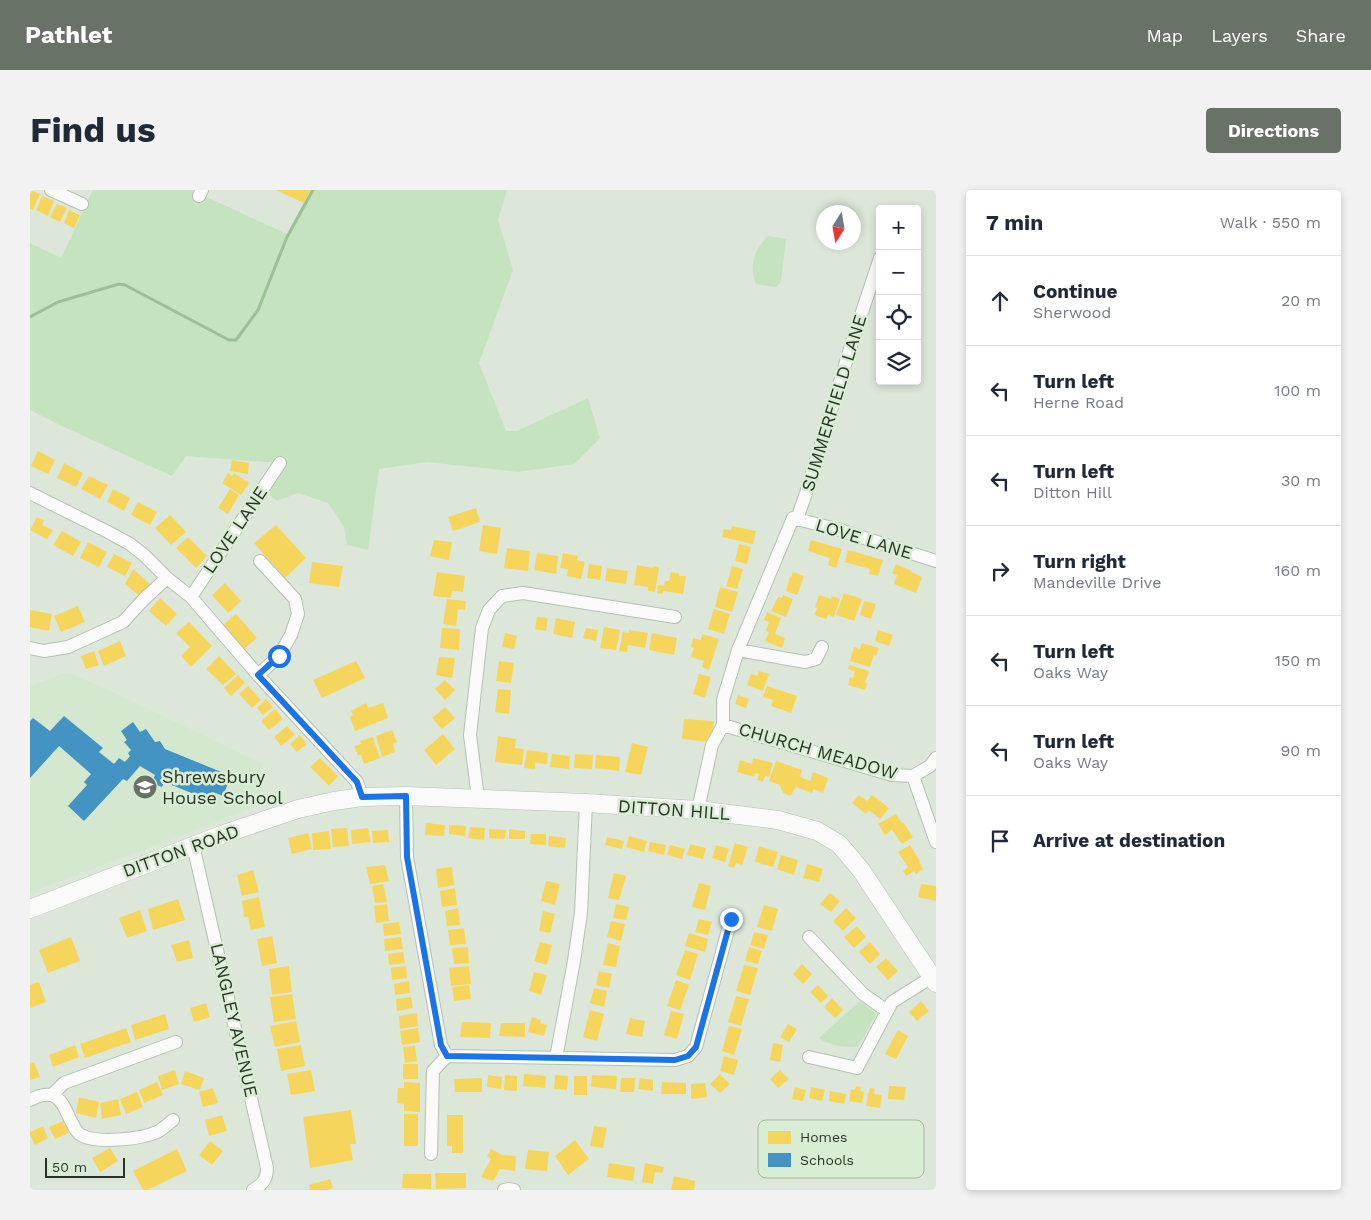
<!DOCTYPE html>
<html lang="en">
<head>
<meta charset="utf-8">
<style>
  :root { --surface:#fff; --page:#f2f2f3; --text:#1f2937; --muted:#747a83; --line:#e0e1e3; --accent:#697267 }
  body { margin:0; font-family:"Work Sans",sans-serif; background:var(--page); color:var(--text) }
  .controls { position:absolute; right:15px; top:15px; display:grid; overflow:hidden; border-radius:5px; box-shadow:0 2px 8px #0003 }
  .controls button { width:45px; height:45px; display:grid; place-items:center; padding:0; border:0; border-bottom:1px solid var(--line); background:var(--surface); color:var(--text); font:25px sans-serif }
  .compass { position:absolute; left:786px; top:15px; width:45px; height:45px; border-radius:50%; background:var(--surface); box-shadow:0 2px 8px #0003; rotate:191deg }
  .scale { position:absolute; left:15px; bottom:12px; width:80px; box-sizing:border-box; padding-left:5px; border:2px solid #2b3329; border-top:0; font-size:14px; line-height:18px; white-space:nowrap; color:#2b3329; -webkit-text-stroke:4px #d8edd3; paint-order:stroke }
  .stop { position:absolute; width:15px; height:15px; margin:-11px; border:4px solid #1a73e8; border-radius:50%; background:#fff }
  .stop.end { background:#1a73e8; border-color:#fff; box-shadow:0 1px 5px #0008 }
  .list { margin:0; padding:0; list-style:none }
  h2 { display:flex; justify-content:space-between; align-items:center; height:65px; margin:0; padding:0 20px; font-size:21px }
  h2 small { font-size:16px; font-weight:400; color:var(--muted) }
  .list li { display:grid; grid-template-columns:32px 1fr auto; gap:15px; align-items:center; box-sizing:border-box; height:90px; padding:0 20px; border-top:1px solid var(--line) }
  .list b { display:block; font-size:19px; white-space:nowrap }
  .list p { margin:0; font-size:16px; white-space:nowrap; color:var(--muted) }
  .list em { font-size:16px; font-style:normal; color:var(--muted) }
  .icon { flex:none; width:28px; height:28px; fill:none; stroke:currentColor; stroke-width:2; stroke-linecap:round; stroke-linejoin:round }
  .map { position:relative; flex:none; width:906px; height:1000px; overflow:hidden; border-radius:5px }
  header { display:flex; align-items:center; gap:30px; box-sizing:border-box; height:70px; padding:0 25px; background:var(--accent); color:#fff }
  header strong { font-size:24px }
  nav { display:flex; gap:28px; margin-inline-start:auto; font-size:18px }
  .intro { display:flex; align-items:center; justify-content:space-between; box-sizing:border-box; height:120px; padding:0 30px }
  h1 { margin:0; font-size:35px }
  .button { padding:12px 22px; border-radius:5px; background:var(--accent); color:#fff; font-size:18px; font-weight:700 }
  main { display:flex; gap:30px; padding:0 30px }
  aside { flex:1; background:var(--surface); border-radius:5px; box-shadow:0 2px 8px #0003 }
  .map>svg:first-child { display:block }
  .built { fill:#d4e8cf }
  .green { fill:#c4e3be }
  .homes { fill:#f6d55c }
  .schools { fill:#4393c3 }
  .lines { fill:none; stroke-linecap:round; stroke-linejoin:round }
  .stream { stroke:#9cc095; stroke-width:3 }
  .street-casing { stroke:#b6bfb4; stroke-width:14 }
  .secondary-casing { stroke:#b6bfb4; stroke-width:19 }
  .street { stroke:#fafbf9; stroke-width:12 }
  .secondary { stroke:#fafbf9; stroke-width:18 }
  .route { stroke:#1a73e8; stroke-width:6 }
  .labels { text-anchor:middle; stroke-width:5; stroke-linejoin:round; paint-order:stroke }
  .street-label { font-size:18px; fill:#2b3329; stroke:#d8edd3 }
  .poi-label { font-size:18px; fill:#2b3329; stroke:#d8edd3; text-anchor:start }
  .key { fill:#d8edd3; stroke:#a4b5a0; stroke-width:1 }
  .key-label { font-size:14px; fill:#2b3329 }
</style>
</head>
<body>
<header>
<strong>Pathlet</strong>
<nav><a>Map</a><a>Layers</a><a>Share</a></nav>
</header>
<div class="intro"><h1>Find us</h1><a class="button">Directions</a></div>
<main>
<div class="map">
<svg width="906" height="1000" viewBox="0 0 906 1000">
  <rect width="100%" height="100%" fill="#dce7d9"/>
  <path class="built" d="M37 482 94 507 233 574 230 580 235 591 225 604 230 615 0 703V496Z"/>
  <path class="green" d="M63 0H161L257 44 280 0H477L468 30 483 80 449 173 476 241H487L558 208 570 248 544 274 488 282 397 272 349 279 338 360 317 355 314 337 298 313 268 303 247 311 237 303 258 262 250 273 156 266 142 286 36 238 0 220V53L31 68Z
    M738 46 756 49 751 92 746 97 726 94C718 77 725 58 738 46Z
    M830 811 846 824 828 857C816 858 798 855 789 848Z"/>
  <path class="homes" d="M0 0 10 4 3 20 0 19Z
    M246 0H279L280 1 274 13Z
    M12 6 24 11 18 26 6 20Z
    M27 14 37 18 30 32 20 27Z
    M39 20 50 25 44 38 34 33Z
    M8 261 25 270 18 284 1 276Z
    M202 270 219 273 218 284 200 281Z
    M34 273 53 283 46 297 27 288Z
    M198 283 202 286 204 283 219 293 211 305 192 293Z
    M59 286 78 295 70 309 51 299Z
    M83 299 100 308 94 321 77 312Z
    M200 299 209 305 198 324 188 318Z
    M108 312 127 322 120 335 101 325Z
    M446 318 450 332 423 341 418 327Z
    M140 325 156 342 141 355 125 338Z
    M7 327 14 330 12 335 23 340 17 349 0 340Z
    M246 335 276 368 255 388 224 353Z
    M453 335 471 338 467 364 449 361Z
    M702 336 726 341 723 354 692 347 694 339 701 340Z
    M32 341 51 352 43 366 23 355Z
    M158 347 177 366 166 378 146 358Z
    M404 350 422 352 419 370 400 366Z
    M781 350 812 359 806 378 798 375 800 368 778 361Z
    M58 352 77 362 69 377 50 368Z
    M709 354 721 357 717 374 705 371Z
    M477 358 500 361 498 381 474 378Z
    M818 360 853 370 848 386 839 384 840 379 815 372Z
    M507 363 528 366 526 384 504 380Z
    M533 363 548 366 547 370 555 372 551 389 537 386 538 379 530 378Z
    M84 364 102 373 95 386 77 377Z
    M282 372 313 376 309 397 279 393Z
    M559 374 572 376 570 390 557 388Z
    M866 374 882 381 881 382 892 387 886 403 864 394 867 385 862 383Z
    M607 375 623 378 624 376 629 377 625 402 618 401V397L604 395Z
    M702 376 713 379 707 399 696 396Z
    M577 378 598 381 596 394 575 391Z
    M103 379 121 395 111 407 95 394Z
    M407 382 435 386 433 402 422 401 421 408 403 406Z
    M641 382 649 383V386H656L653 404 633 401 632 404 627 403 628 395 634 396 635 391H639Z
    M763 382 774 386 767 405 756 401 760 386 761 387Z
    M195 393 211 411 198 423 182 405Z
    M690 397 708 402 702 422 685 417Z
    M814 403 832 409 824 431 806 425Z
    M753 405 763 409 756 427 741 421 748 407 752 408Z
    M789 405 801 409 802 406 810 409 804 427 798 425 796 429 784 425 787 418 785 417Z
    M130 408 147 424 136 436 119 421Z
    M417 409 436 411 435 420 428 419 426 436 413 434Z
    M834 411 846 414 841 429 830 425Z
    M48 416 55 432 31 442 24 426Z
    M684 419 700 424 694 444 678 439Z
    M0 420 22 424 19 441 0 437Z
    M737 422 751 428 745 444 755 448 752 458 735 451 739 442 736 441 739 432 734 430Z
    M206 424 227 448 214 459 193 435Z
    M507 427 518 428 516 441 505 439Z
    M526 428 545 432 542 448 523 444Z
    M159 432 182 456 161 477 151 466 160 457 146 443Z
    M574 437 590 440 586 460 570 458Z
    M412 438 430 439 429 460 410 458Z
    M556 438 568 440 566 451 553 448Z
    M599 440 618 443 615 458 598 455 597 462 589 461 593 442 599 443Z
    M848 440 863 445 859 456 845 451Z
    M475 443 487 446 484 459 472 457Z
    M622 443 647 448 644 465 619 460Z
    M672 444 689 449 679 480 672 477 674 471 661 467 664 458 661 457 663 448 671 450Z
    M90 451 96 466 74 476 68 461Z
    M832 453 849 458 846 466 844 465 840 477 820 471 824 457 830 459Z
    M64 461 69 475 56 479 51 466Z
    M189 466 206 484 193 495 176 479Z
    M409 467 425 468 422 488 406 485Z
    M326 471 335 488 292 508 283 490Z
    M469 471 484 473 481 493 466 491Z
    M819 475 839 481 835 493 837 494 835 500 818 495 820 487 823 488 825 481 818 479Z
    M729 481 739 484 733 501 717 495 721 484 727 486Z
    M669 484 681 487 675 508 663 504Z
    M208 485 215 493 201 506 194 498Z
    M415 490 425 500 415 510 405 499Z
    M218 496 231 510 222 518 209 504Z
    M737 496 767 506 761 523 741 516 743 510 733 507Z
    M468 499 481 500 479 524 465 522Z
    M708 505 719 509 716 518 705 514Z
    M236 509 243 517 233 525 227 518Z
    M336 513 338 518 353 513 358 528 325 541 320 527 323 525 321 521Z
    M415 517 425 528 412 539 402 528Z
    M245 519 253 529 239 540 231 531Z
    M654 529 684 531 680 552 652 549Z
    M257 536 265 545 251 556 244 547Z
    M362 540 367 552 363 554 365 562 352 567 346 546Z
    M413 544 425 559 406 575 394 560Z
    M270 545 277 554 267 562 260 554Z
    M468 546 486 549 485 558 494 559 492 575 465 572Z
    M343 547 350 568 334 574 331 565H328L324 556 331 554 330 551Z
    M602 553 618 557 611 585 595 582Z
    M497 560 518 563 517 574 505 573V579L494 578Z
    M522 564 540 566 539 579 520 577Z
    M545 564 563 565 562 579 544 578Z
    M566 565 590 567 589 581 565 578Z
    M290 568 308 586 299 596 280 577Z
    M723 568 743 573 739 587 735 586 733 592 727 590 729 584 725 583 724 587 707 582 710 570 722 574Z
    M746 571 772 580 770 587 780 591 783 582 798 588 793 603 784 599 782 603 766 597 765 600 764 599 761 606 753 603 750 595 739 591Z
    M829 605 837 611 842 605 859 618 850 629 839 620 836 624 822 613Z
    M866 624 872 633 873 632 883 647 872 654 862 640 855 645 848 634Z
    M396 633 415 635 414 646 395 645Z
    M419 635 436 636 435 646 419 644Z
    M440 637 455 638 454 650 438 648Z
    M317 638 319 656 303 657 301 639Z
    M338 638 341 652 322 654 321 640Z
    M459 639 476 640 475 649 459 648Z
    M479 639 495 641V649H479Z
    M358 640 359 652 343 653 342 641Z
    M299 641 301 659 283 660 282 643Z
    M278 643 282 659 262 664 258 648Z
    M501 644H516V655L500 654Z
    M519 646 536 648 535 658 518 656Z
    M599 646 617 651 614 662 596 657Z
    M577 647 594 651 592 659 575 655Z
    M620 652 636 655 634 665 618 661Z
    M705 653 718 657 712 675 706 673 704 678 698 676Z
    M660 654 676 658 673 669 657 665Z
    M640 655 655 659 652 669 637 665Z
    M686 655 699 659 695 672 682 668Z
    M880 655 890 671 889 672 893 679 886 684 884 681 876 686 873 681 878 677 868 662Z
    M729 656 748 662 743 677 725 672Z
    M751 665 768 670 764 685 747 679Z
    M777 674 793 679 789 692 773 688Z
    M355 675 359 691 340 694 336 677Z
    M422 677 424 695 408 698 406 679Z
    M223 680 229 702 212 706 207 685Z
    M584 683 596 686 589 710 578 708Z
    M516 691 530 694 525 715 511 711Z
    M669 693 681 696 675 720 662 717Z
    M353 694 357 712 345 713 342 696Z
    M891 694 906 696V711L888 707Z
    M425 698 427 715 412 717 410 701Z
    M800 703 810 711 801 722 790 714Z
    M229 707 235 737 221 740 218 727H214L212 711Z
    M148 709 155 730 123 740 118 719Z
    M357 714 359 731 346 733 344 716Z
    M586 714 599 717 596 730 583 728Z
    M734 715 748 719 742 741 727 737Z
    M428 718 430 735 417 736 415 721Z
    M816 718 826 728 813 741 803 731Z
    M110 720 117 741 97 748 89 728Z
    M513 721 525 724 520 743 509 741Z
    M669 729 682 732 678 745 665 742Z
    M581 731 595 734 591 751 577 747Z
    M369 732 371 744 354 746 353 734Z
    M827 736 836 747 824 758 814 747Z
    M434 738 436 754 420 755 418 740Z
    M724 742 738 745 734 759 720 755Z
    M659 743 678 749 675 762 655 756Z
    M242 746 247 773 232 776 227 749Z
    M41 747 50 771 18 783 9 760Z
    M371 747 373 759 355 761 354 749Z
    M159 750 163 768 147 772 141 755Z
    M510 752 522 755 517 775 504 771Z
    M840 752 850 764 840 774 829 762Z
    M578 753 590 756 586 777 573 775Z
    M438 757 439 773 424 774 422 758Z
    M719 757 732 761 728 774 715 771Z
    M655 760 668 764 660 790 646 785Z
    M373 762 375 773 359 775 358 764Z
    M856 768 868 781 858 790 846 777Z
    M772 774 782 784 773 794 763 784Z
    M714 775 728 778 720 805 706 801Z
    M259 776 262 802 242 805 239 779Z
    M376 776 377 788 362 790 361 778Z
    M439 776 441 794 421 796 419 778Z
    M569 781 582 784 579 798 566 795Z
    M504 782 517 785 511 805 499 801Z
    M646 790 659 795 650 820 637 816Z
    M379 791 380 803 365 805 364 794Z
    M9 792 16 812 0 818V795Z
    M439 795 441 809 424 811 422 797Z
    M788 795 798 806 791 813 780 802Z
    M564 798 577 801 574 817 560 813Z
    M262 804 266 829 244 832 240 807Z
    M706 806 719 809 711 836 698 832Z
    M381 807 383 818 367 821 366 809Z
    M802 808 813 820 805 828 794 817Z
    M891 811 899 821 887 831 879 822Z
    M176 813 180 827 164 832 160 818Z
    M560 820 574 824 567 851 553 847Z
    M641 821 654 824 647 849 634 845Z
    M387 823 388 836 370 839 369 826Z
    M135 824 139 839 105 850 101 835Z
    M502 827 511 830 510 833 517 835 514 846 498 842Z
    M600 828 615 831 612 847 596 844Z
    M266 831 270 852 245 857 240 836Z
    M432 832 461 833 460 848 430 847Z
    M471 833H495V847L469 846Z
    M758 834 767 839 759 852 750 847Z
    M699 836 712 839 704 865 692 861Z
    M96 838 101 852 55 868 50 854Z
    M388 838 390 852 372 855 370 841Z
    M868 840 878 846 866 869 855 864Z
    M743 853 753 855 750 872 740 870Z
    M45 855 49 867 23 877 19 865Z
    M271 855 275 876 251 881 247 859Z
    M385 856 387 871 375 873 373 857Z
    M694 866 708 870 704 885 690 881Z
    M4 872 10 887 0 890V874Z
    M373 874H388V889H373Z
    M145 880 149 894 132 900 128 886Z
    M281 880 285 901 261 905 257 884Z
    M750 880 759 889 748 898 740 889Z
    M155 881 174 888 170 900 151 894Z
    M494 884 516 886 515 898 493 896Z
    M690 884 700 894 690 903 680 894Z
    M458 885 472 887 471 899 457 897Z
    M475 885 487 886V901L474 900Z
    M525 885 538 886 537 900 524 899Z
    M562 885 587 886 586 899 561 897Z
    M544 886H557V905H544Z
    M452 888V902H425L424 889Z
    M591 888H605L604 902H590Z
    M610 888 623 890V901L608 899Z
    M127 892 133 905 114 913 109 900Z
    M374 892 390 893V922L374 921V914L367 913 368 898H374Z
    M632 892 656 893V904H631Z
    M675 893 677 907 661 909V894Z
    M826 896 831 897 830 901 834 902 832 913 819 911 821 899 825 900Z
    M859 896 876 897 874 910 858 909Z
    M765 897 776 900 773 911 762 909Z
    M781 897 795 900 792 911 779 908Z
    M183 898 188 913 173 917 169 902Z
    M840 898 845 899 844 904 852 905 850 918 836 916 838 903H839Z
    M800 901 816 904 814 914 799 911Z
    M107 902 113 917 96 924 90 909Z
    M49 907 69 912 66 928 46 923Z
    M88 909 91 925 72 929 70 913Z
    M321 920 326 954H320L323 970 280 978 273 927Z
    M374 924H388V956H374Z
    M192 925 197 941 179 946 175 930Z
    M417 925H433V963H422V956H417Z
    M33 931 39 943 25 949 19 937Z
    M13 936 18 948 5 955 0 945V942Z
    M564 936 577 938 573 958 560 956Z
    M545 950 559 969 538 985 525 966Z
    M180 951 193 961 182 975 169 965Z
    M80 958 88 971 70 982 62 968Z
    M147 959 157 981 117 1000H113L103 981Z
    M461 959 472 965 486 966 485 981 470 979 463 991 451 987 461 969 457 966Z
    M498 960 519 962 517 981 495 979Z
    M579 973 605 977 603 991 577 987Z
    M615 973 634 977 632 983 625 982 623 994 612 992Z
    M405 983H436V998L406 999Z
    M373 984H401V999L372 998Z
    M644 986 665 991 664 1000H641Z
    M300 989 303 998 297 1000H280L279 995Z"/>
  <path class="schools" d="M34 526 73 558 69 562 84 574 89 568 95 572 100 566 98 563 101 560 94 552 97 550 91 541 103 532 110 542 116 539 125 552 130 551 135 559 201 586 193 606 183 602 179 610 134 592 132 597 121 593 125 585 110 576 97 591 93 589 54 631 38 616 57 595 54 592 61 584 29 556 0 588V531L3 528 20 541Z"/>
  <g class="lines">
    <path class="stream" d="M0 127 28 112 89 94 95 95 199 150H206L228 120 257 47 283 0"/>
    <defs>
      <path id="street" d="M21 0 52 14
        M169 6 172 0
        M0 303 78 342 100 354 114 365 137 388 161 407 228 485 327 592 332 607
        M767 329 775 306 823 149 850 68
        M161 407 250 273
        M0 458 14 461 38 457 93 432 114 409 137 388
        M708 460 775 472 786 469 792 457
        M228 485 249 466 261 445 268 424 265 409 230 371
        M693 535 862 585 883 586 900 576 906 568
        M883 586 906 652
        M376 606 377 667 411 855 417 866
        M448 608 440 545 452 438 459 420 472 406 493 403 645 427
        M668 620 682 555 693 535V510L708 460 763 328 810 340 906 371
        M163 655 237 978C237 989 233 994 223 1000
        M779 747 833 804 857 821
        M417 866 645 870 658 866 666 857 701 729
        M779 867 827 878 862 812 902 787
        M526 868 544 771 551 723 556 613
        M22 905 34 893 146 852
        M0 910C4 908 10 905 15 905 31 902 36 922 42 933 44 937 47 943 51 945 66 954 112 949 127 942 133 939 138 934 143 930
        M401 964 403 881 417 866
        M474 1000 479 999 484 1000"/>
      <path id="secondary" d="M0 719 191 645 268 619 304 611 332 607 376 606 556 613 668 620 748 630 787 641 809 654 831 680 906 793"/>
    </defs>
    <use href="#street" class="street-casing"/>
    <use href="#secondary" class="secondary-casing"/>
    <use href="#street" class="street"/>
    <use href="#secondary" class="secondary"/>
  </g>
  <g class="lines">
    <path class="route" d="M249 466 228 485 327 592 332 607 376 606 377 667 411 855 417 866 645 870 658 866 666 857 701 729"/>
  </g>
  <defs>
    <symbol id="school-disc" viewBox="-11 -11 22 22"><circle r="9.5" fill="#697267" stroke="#d8edd3"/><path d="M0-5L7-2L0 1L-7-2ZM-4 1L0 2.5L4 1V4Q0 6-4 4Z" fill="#fff"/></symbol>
  </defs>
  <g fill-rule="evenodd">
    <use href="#school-disc" x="101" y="583" width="28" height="28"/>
  </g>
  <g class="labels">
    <g class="street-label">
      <text transform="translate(804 213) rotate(-73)" y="6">SUMMERFIELD LANE</text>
      <text transform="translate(205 340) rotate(-56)" y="6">LOVE LANE</text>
      <text transform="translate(834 349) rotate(17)" y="6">LOVE LANE</text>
      <text transform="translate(788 561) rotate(16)" y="6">CHURCH MEADOW</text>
      <text transform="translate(644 620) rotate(4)" y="6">DITTON HILL</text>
      <text transform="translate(151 661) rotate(-20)" y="6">DITTON ROAD</text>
      <text transform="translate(204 830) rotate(77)" y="6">LANGLEY AVENUE</text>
    </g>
    <g class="poi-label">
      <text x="132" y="593">Shrewsbury<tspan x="132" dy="21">House School</tspan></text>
    </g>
  </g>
  <rect x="728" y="930" width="166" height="58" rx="8" class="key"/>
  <rect x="738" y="941" width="23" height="13" fill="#f6d55c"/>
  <rect x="738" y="963" width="23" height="14" fill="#4393c3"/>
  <g class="key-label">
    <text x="770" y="952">Homes</text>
    <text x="770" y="975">Schools</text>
  </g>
</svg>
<div class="controls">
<button>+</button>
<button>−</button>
<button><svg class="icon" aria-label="locate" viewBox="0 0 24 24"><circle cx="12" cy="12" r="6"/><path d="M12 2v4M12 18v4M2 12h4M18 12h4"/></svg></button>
<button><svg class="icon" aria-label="layers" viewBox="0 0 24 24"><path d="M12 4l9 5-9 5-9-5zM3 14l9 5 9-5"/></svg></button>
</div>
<svg class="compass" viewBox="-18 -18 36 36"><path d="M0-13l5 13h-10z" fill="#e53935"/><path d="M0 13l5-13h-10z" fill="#747a83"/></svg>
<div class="scale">50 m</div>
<div class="stop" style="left:249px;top:466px"></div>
<div class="stop end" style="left:701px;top:729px"></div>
</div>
<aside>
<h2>7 min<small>Walk · 550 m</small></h2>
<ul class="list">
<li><svg class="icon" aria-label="ahead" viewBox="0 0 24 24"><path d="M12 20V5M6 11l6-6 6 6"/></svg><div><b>Continue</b><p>Sherwood</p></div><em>20 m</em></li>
<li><svg class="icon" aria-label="left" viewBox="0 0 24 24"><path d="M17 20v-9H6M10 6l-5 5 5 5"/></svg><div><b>Turn left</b><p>Herne Road</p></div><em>100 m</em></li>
<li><svg class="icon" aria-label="left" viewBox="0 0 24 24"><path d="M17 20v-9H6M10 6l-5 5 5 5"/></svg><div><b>Turn left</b><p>Ditton Hill</p></div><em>30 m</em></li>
<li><svg class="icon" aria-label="right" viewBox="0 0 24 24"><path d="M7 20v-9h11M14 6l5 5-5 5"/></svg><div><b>Turn right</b><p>Mandeville Drive</p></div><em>160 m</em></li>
<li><svg class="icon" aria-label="left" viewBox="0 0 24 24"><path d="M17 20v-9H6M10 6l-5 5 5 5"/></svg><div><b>Turn left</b><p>Oaks Way</p></div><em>150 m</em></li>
<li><svg class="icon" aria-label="left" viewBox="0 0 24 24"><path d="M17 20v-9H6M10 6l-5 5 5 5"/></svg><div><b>Turn left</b><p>Oaks Way</p></div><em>90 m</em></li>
<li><svg class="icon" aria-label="arrive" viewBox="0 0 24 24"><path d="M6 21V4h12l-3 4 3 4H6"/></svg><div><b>Arrive at destination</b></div></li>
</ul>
</aside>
</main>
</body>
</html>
